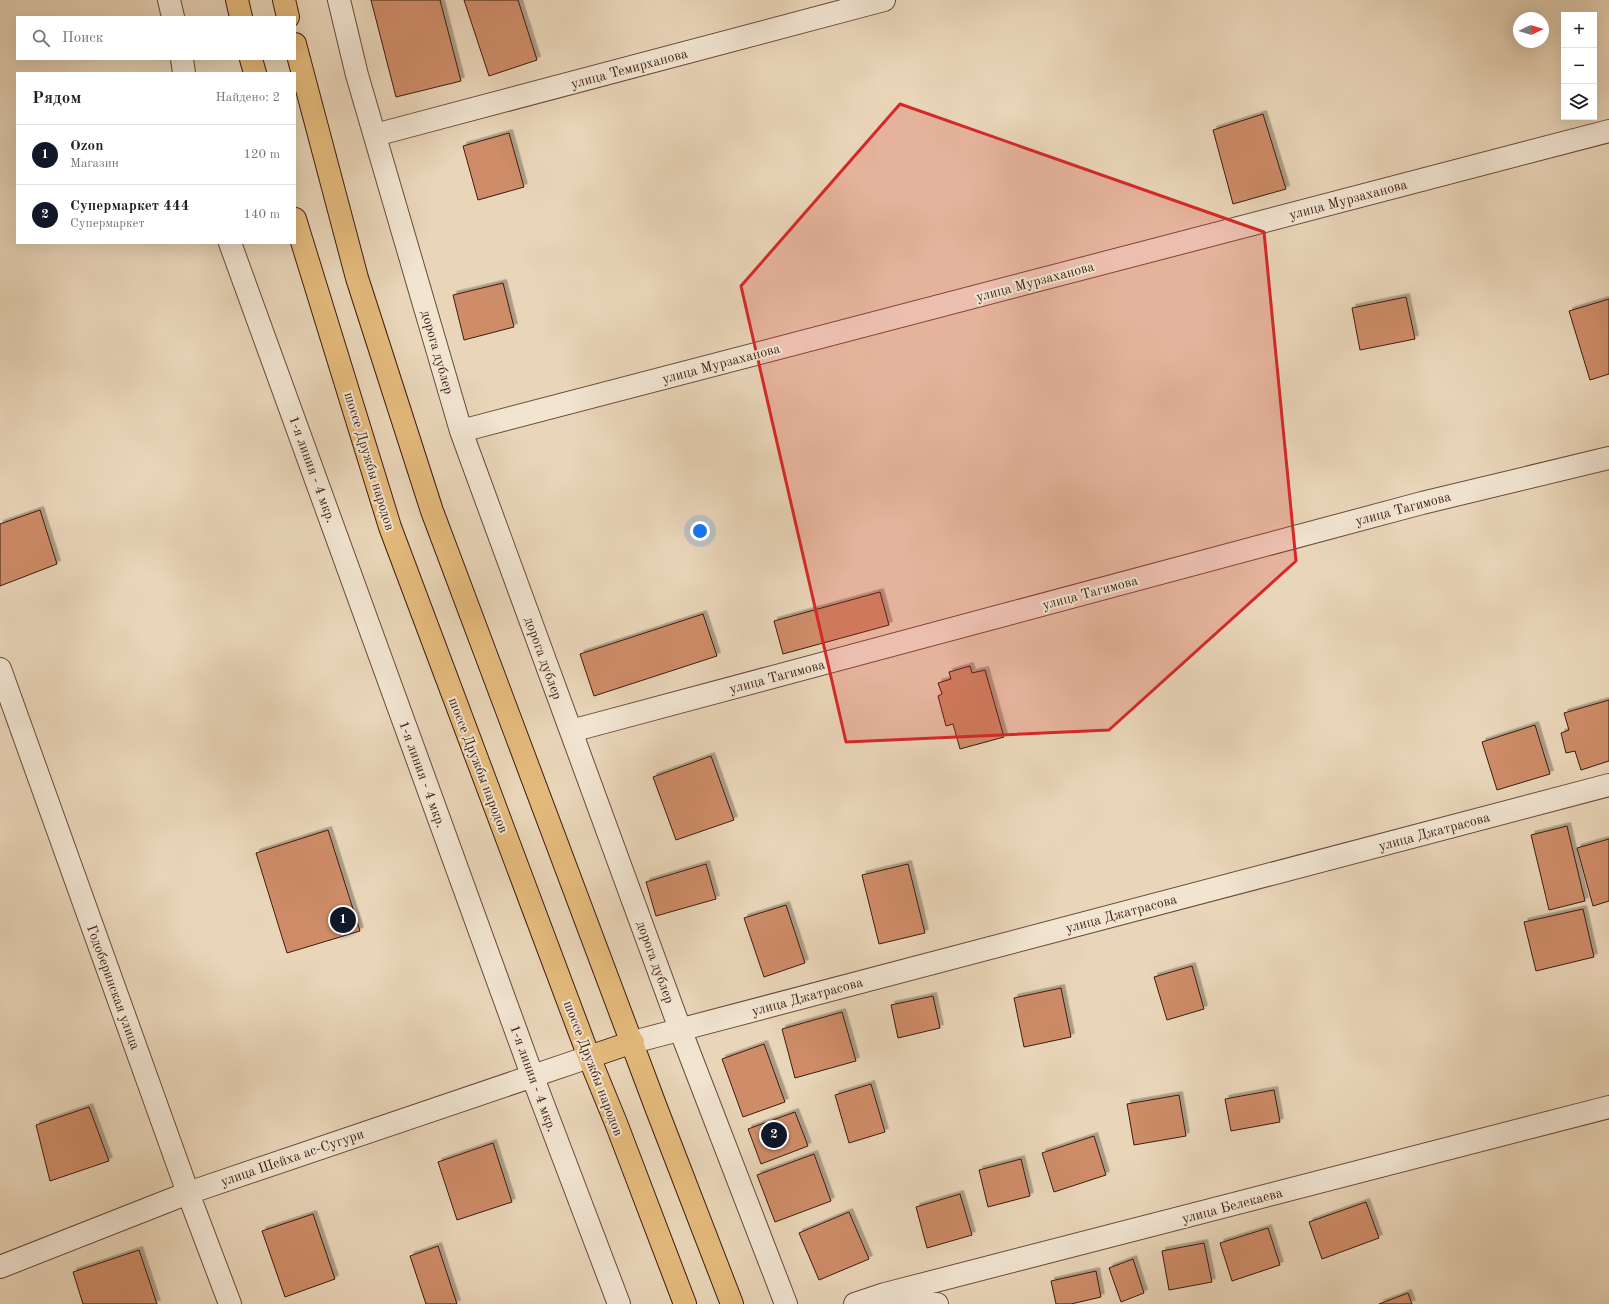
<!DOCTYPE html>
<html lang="ru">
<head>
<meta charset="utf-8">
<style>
  :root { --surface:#fff; --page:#f6f6f6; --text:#222; --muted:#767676; --line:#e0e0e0; --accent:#111827 }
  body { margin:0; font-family:"Old Standard TT",serif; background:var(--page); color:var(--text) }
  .controls { position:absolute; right:12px; top:12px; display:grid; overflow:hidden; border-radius:0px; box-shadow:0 4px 16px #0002 }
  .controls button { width:36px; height:36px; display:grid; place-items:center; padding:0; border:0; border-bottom:1px solid var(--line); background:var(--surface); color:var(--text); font:20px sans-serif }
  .compass { position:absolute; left:1513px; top:12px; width:36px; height:36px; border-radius:50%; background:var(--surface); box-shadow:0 4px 16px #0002; rotate:86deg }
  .you { position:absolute; left:700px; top:531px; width:14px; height:14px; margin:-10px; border:3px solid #fff; border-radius:50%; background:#1a73e8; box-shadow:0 0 0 6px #1a73e833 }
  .badge { display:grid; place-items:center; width:26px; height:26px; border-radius:50%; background:var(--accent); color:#fff; font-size:13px; font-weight:700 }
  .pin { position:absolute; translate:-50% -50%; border:2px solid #fff; box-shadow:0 1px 4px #0006 }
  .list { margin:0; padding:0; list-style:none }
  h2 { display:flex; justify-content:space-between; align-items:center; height:52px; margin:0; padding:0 16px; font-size:17px }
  h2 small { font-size:13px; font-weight:400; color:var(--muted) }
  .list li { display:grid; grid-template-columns:26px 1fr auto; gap:12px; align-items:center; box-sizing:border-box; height:60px; padding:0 16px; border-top:1px solid var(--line) }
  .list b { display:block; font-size:15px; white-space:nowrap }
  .list p { margin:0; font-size:13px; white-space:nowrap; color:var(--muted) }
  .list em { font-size:13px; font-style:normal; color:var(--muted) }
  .icon { flex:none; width:22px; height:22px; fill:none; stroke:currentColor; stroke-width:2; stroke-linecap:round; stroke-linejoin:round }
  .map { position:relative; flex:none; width:1609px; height:1304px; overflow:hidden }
  .search { position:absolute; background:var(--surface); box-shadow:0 4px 16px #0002; left:16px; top:16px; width:280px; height:44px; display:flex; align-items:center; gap:10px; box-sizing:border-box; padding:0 14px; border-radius:0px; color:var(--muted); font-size:15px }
  .panel { position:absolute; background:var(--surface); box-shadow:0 4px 16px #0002; left:16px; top:72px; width:280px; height:172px; border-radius:0px }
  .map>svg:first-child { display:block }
  .building { fill:#ce8c67; stroke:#3d1c0f; filter:url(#shadow) }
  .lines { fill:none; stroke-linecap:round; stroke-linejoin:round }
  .minor-casing { stroke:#684a39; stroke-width:24 }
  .major-casing { stroke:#3d1c0f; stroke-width:24 }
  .minor { stroke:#f1e4d1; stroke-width:22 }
  .major { stroke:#e4ba7c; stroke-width:22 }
  .marked { fill:#d62828; fill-opacity:0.2; stroke:#d62828; stroke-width:3; stroke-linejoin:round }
  .labels { text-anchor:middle; stroke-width:4; stroke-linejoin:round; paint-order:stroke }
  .street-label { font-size:14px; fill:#3d1c0f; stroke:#f1e4d1 }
</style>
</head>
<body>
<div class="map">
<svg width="1609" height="1304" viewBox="0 0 1609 1304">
  <defs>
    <filter id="shadow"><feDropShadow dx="3.5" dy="-3.5" stdDeviation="0" flood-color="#0004"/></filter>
  </defs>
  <rect width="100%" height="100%" fill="#e9d5b8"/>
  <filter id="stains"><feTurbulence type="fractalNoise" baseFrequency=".005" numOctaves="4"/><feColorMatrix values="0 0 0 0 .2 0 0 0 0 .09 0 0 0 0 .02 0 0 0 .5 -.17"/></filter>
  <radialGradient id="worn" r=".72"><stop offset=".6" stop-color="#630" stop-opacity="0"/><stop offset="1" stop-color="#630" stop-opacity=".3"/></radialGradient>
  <path class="building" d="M371 0H440L461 81 396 97Z
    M464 0H518L537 60 489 76Z
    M1263 114 1286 189 1233 204 1213 130Z
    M509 133 524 187 478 200 463 146Z
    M503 283 514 327 464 340 453 295Z
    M1406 297 1415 339 1360 350 1352 308Z
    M1609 299V374L1590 380 1569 311Z
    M40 510 57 564 0 586V524Z
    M880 592 889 625 783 654 774 621Z
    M703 614 717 656 594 696 580 654Z
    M970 666 972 673 985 670 1004 737 960 749 953 724 946 726 938 696 942 694 938 683 951 679 949 672Z
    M1609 700V761L1581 770 1575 751 1566 753 1561 733 1569 730 1564 713Z
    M1535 725 1550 774 1497 790 1482 742Z
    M711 756 734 820 676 840 653 777Z
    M1567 826 1585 901 1549 910 1531 835Z
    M328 830 360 931 287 953 256 853Z
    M1609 839V901L1593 906 1577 848Z
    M706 864 716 899 656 916 646 882Z
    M908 864 925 933 879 944 862 875Z
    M786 905 805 963 764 977 744 918Z
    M1583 909 1594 957 1536 971 1524 922Z
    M1192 966 1204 1009 1167 1020 1154 977Z
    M1061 988 1071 1037 1024 1047 1014 998Z
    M933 996 940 1028 898 1038 891 1005Z
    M842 1012 856 1061 795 1078 782 1029Z
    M764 1044 785 1102 743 1117 722 1059Z
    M871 1084 885 1132 849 1143 835 1095Z
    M1274 1090 1280 1122 1231 1131 1225 1099Z
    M1179 1095 1186 1136 1134 1145 1127 1104Z
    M89 1107 109 1161 50 1181 36 1125Z
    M795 1112 808 1146 761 1164 748 1129Z
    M1094 1136 1106 1175 1054 1192 1042 1153Z
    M493 1143 512 1202 457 1220 438 1162Z
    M814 1154 831 1201 775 1222 757 1175Z
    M1021 1159 1030 1196 988 1207 979 1170Z
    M960 1194 972 1235 927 1248 916 1207Z
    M1366 1202 1379 1238 1322 1259 1309 1222Z
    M849 1212 869 1259 819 1280 799 1233Z
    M313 1214 335 1279 285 1297 262 1231Z
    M1268 1228 1280 1265 1232 1281 1220 1243Z
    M1204 1243 1212 1282 1169 1290 1162 1251Z
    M438 1246 457 1304H426L410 1256Z
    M139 1250 157 1304H83L73 1272Z
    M1133 1259 1144 1293 1121 1302 1109 1268Z
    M1096 1271 1101 1297 1071 1304H1056L1051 1281Z
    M1408 1293 1412 1304H1379Z"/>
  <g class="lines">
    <defs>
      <path id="minor" d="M169 0 173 17
        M339 0 357 75 461 431 680 1029 786 1304
        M182 59 184 73
        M375 135 884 0
        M230 243 532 1075 619 1304
        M461 431 1609 131
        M0 669 188 1193 230 1304
        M571 731 1422 503 1609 458
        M633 1042 1609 785
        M0 1267 188 1193 589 1057
        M892 1296 937 1304
        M855 1304 885 1294 1609 1107"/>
      <path id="major" d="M237 0 241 17
        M284 0 288 17
        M295 44 357 278 432 511 657 1110 732 1304
        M251 59 255 73
        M295 219 390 527 589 1057 616 1123 685 1304
        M589 1057 633 1042"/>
    </defs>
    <use href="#minor" class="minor-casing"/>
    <use href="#major" class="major-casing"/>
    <use href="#minor" class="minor"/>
    <use href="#major" class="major"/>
  </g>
  <path class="marked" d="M900 104 1264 232 1296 561 1109 730 846 742 741 286Z"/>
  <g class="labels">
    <g class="street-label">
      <text transform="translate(629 68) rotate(-15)" y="5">улица Темирханова</text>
      <text transform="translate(1348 199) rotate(-15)" y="5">улица Мурзаханова</text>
      <text transform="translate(1035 281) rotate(-15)" y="5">улица Мурзаханова</text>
      <text transform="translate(438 352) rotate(74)" y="5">дорога дублер</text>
      <text transform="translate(721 363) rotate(-15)" y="5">улица Мурзаханова</text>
      <text transform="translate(370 461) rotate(73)" y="5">шоссе Дружбы народов</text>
      <text transform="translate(313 469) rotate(70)" y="5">1-я линия - 4 мкр.</text>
      <text transform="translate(1403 508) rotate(-15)" y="5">улица Тагимова</text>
      <text transform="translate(1090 592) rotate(-15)" y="5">улица Тагимова</text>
      <text transform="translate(544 658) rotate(70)" y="5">дорога дублер</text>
      <text transform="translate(777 676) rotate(-15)" y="5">улица Тагимова</text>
      <text transform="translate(479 765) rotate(69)" y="5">шоссе Дружбы народов</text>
      <text transform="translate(423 774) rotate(70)" y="5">1-я линия - 4 мкр.</text>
      <text transform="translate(1434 831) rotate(-15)" y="5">улица Джатрасова</text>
      <text transform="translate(1121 913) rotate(-15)" y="5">улица Джатрасова</text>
      <text transform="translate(656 962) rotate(70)" y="5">дорога дублер</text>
      <text transform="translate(114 987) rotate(70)" y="5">Годоберинская улица</text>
      <text transform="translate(807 996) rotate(-15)" y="5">улица Джатрасова</text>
      <text transform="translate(594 1068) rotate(69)" y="5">шоссе Дружбы народов</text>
      <text transform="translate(534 1078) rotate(70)" y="5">1-я линия - 4 мкр.</text>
      <text transform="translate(292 1157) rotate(-19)" y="5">улица Шейха ас-Сугури</text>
      <text transform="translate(1232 1205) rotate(-15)" y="5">улица Белекаева</text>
    </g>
  </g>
  <rect width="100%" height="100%" filter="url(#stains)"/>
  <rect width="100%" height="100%" fill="url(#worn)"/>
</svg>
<div class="controls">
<button>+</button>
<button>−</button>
<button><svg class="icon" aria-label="layers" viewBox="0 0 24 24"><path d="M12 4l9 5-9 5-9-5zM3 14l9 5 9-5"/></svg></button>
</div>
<svg class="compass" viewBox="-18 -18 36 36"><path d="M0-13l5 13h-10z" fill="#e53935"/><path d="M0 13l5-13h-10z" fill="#767676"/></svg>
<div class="you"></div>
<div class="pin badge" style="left:343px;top:920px">1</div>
<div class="pin badge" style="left:774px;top:1135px">2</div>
<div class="search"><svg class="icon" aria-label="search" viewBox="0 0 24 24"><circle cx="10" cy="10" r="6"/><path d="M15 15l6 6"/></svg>Поиск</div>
<section class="panel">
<h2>Рядом<small>Найдено: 2</small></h2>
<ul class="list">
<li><span class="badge">1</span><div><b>Ozon</b><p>Магазин</p></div><em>120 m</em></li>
<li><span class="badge">2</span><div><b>Супермаркет 444</b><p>Супермаркет</p></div><em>140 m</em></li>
</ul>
</section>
</div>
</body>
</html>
